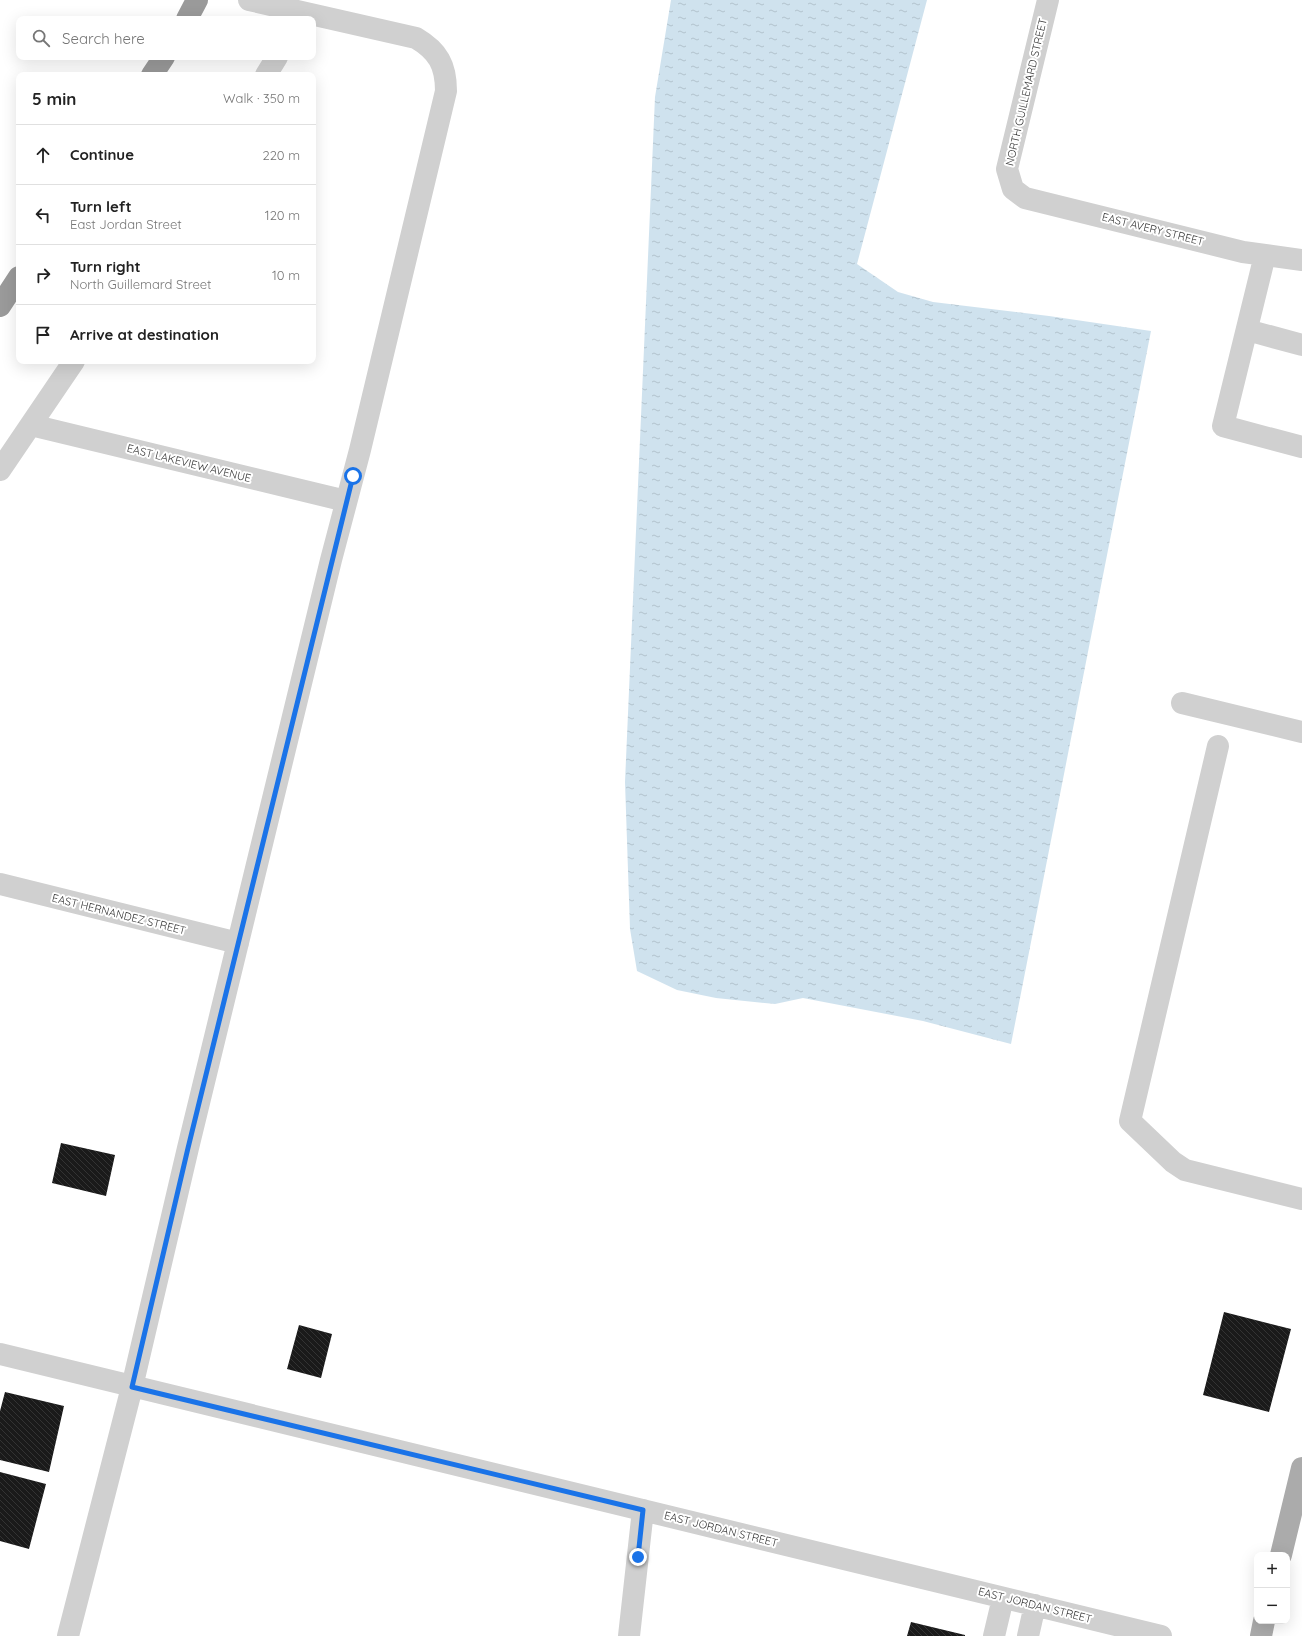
<!DOCTYPE html>
<html lang="en">
<head>
<meta charset="utf-8">
<style>
  :root { --surface:#fff; --page:#f6f6f6; --text:#222; --muted:#767676; --line:#e0e0e0 }
  body { margin:0; font-family:Quicksand,sans-serif; background:var(--page); color:var(--text) }
  .controls { position:absolute; right:12px; bottom:12px; display:grid; overflow:hidden; border-radius:8px; box-shadow:0 4px 16px #0002 }
  .controls button { width:36px; height:36px; display:grid; place-items:center; padding:0; border:0; border-bottom:1px solid var(--line); background:var(--surface); color:var(--text); font:20px sans-serif }
  .stop { position:absolute; width:12px; height:12px; margin:-9px; border:3px solid #1a73e8; border-radius:50%; background:#fff }
  .stop.end { background:#1a73e8; border-color:#fff; box-shadow:0 1px 4px #0008 }
  .list { margin:0; padding:0; list-style:none }
  h2 { display:flex; justify-content:space-between; align-items:center; height:52px; margin:0; padding:0 16px; font-size:17px }
  h2 small { font-size:13px; font-weight:400; color:var(--muted) }
  .list li { display:grid; grid-template-columns:26px 1fr auto; gap:12px; align-items:center; box-sizing:border-box; height:60px; padding:0 16px; border-top:1px solid var(--line) }
  .list b { display:block; font-size:15px; white-space:nowrap }
  .list p { margin:0; font-size:13px; white-space:nowrap; color:var(--muted) }
  .list em { font-size:13px; font-style:normal; color:var(--muted) }
  .icon { flex:none; width:22px; height:22px; fill:none; stroke:currentColor; stroke-width:2; stroke-linecap:round; stroke-linejoin:round }
  .map { position:relative; flex:none; width:1302px; height:1636px; overflow:hidden }
  .search { position:absolute; background:var(--surface); box-shadow:0 4px 16px #0002; left:16px; top:16px; width:300px; height:44px; display:flex; align-items:center; gap:10px; box-sizing:border-box; padding:0 14px; border-radius:8px; color:var(--muted); font-size:15px }
  .panel { position:absolute; background:var(--surface); box-shadow:0 4px 16px #0002; left:16px; top:72px; width:300px; height:292px; border-radius:8px }
  .map>svg:first-child { display:block }
  .water { fill:url(#water-ripples) }
  .building { fill:url(#building-back-hatch) }
  .lines { fill:none; stroke-linecap:round; stroke-linejoin:round }
  .minor { stroke:#d0d0d0; stroke-width:22 }
  .major { stroke:#ababab; stroke-width:22 }
  .highway { stroke:#9a9a9a; stroke-width:22 }
  .route { stroke:#1a73e8; stroke-width:5 }
  .labels { text-anchor:middle; stroke-width:4; stroke-linejoin:round; paint-order:stroke }
  .street-label { font-size:11px; fill:#333; stroke:#fff }
</style>
</head>
<body>
<div class="map">
<svg width="1302" height="1636" viewBox="0 0 1302 1636">
  <defs>
    <pattern id="water-ripples" width="26" height="14" patternUnits="userSpaceOnUse"><rect width="26" height="14" fill="#cfe2ee"/><path d="M2 4q2-2 4 0t4 0M15 11q2-2 4 0t4 0" fill="none" stroke="#b2c2cd"/></pattern>
    <pattern id="building-back-hatch" width="6" height="6" patternUnits="userSpaceOnUse"><rect width="6" height="6" fill="#1a1a1a"/><path d="M-1 5l2 2M0 0l6 6M5-1l2 2" fill="none" stroke="#333"/></pattern>
  </defs>
  <rect width="100%" height="100%" fill="#fff"/>
  <path class="water" d="M671 0H927L857 264 898 292 933 302 1049 316 1151 331 1011 1044 923 1021 803 998 775 1004 716 998 677 990 637 971 630 929 625 782 655 97Z"/>
  <path class="building" d="M61 1143 115 1155 106 1196 52 1183Z
    M1224 1312 1291 1329 1269 1412 1203 1395Z
    M299 1325 332 1334 321 1378 287 1369Z
    M5 1392 64 1406 49 1472 0 1460V1411Z
    M0 1472 46 1484 29 1549 0 1541Z
    M911 1622 965 1635V1636H907Z"/>
  <g class="lines">
    <path class="minor" d="M1048 0 1007 169 1013 189 1025 198 1243 252 1302 260
      M266 75 277 57
      M1265 255 1223 426 1302 447
      M1247 330 1302 345
      M31 425 346 501
      M0 470 74 361
      M1182 703 1302 732
      M1218 746 1130 1121 1173 1162 1185 1170 1302 1199
      M0 884 238 943
      M0 1354 1161 1636
      M68 1636 132 1387 188 1148 331 560 360 450 446 91C446 65 438 51 416 38L249 0
      M629 1636 643 1510
      M994 1636 1003 1598
      M1028 1636 1035 1605"/>
    <path class="major" d="M1281 1555 1302 1468
      M1261 1636 1264 1621"/>
    <path class="highway" d="M187 19 197 0
      M152 75 164 57
      M0 306 19 277"/>
  </g>
  <g class="lines">
    <path class="route" d="M353 476 188 1148 132 1387 643 1510 638 1557"/>
  </g>
  <g class="labels">
    <g class="street-label">
      <text transform="translate(1026 92) rotate(-77)" y="4">NORTH GUILLEMARD STREET</text>
      <text transform="translate(1153 229) rotate(14)" y="4">EAST AVERY STREET</text>
      <text transform="translate(189 463) rotate(14)" y="4">EAST LAKEVIEW AVENUE</text>
      <text transform="translate(119 914) rotate(14)" y="4">EAST HERNANDEZ STREET</text>
      <text transform="translate(721 1529) rotate(14)" y="4">EAST JORDAN STREET</text>
      <text transform="translate(1035 1605) rotate(14)" y="4">EAST JORDAN STREET</text>
    </g>
  </g>
</svg>
<div class="controls">
<button>+</button>
<button>−</button>
</div>
<div class="stop" style="left:353px;top:476px"></div>
<div class="stop end" style="left:638px;top:1557px"></div>
<div class="search"><svg class="icon" aria-label="search" viewBox="0 0 24 24"><circle cx="10" cy="10" r="6"/><path d="M15 15l6 6"/></svg>Search here</div>
<section class="panel">
<h2>5 min<small>Walk · 350 m</small></h2>
<ul class="list">
<li><svg class="icon" aria-label="ahead" viewBox="0 0 24 24"><path d="M12 20V5M6 11l6-6 6 6"/></svg><div><b>Continue</b></div><em>220 m</em></li>
<li><svg class="icon" aria-label="left" viewBox="0 0 24 24"><path d="M17 20v-9H6M10 6l-5 5 5 5"/></svg><div><b>Turn left</b><p>East Jordan Street</p></div><em>120 m</em></li>
<li><svg class="icon" aria-label="right" viewBox="0 0 24 24"><path d="M7 20v-9h11M14 6l5 5-5 5"/></svg><div><b>Turn right</b><p>North Guillemard Street</p></div><em>10 m</em></li>
<li><svg class="icon" aria-label="arrive" viewBox="0 0 24 24"><path d="M6 21V4h12l-3 4 3 4H6"/></svg><div><b>Arrive at destination</b></div></li>
</ul>
</section>
</div>
</body>
</html>
